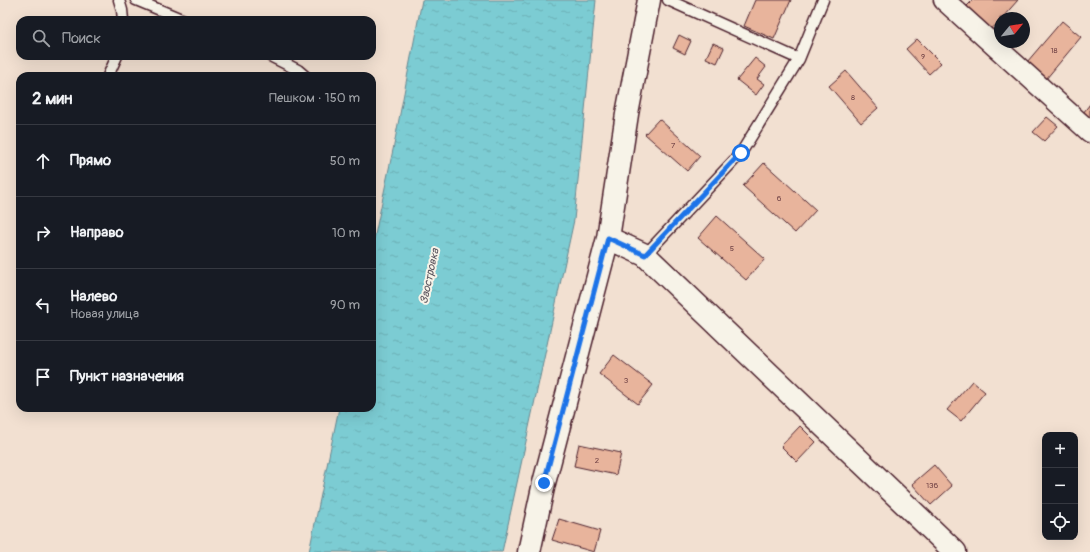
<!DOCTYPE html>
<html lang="ru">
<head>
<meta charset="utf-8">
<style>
  :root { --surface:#171b24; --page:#20242c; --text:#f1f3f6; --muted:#9ea1a6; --line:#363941 }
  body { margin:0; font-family:Pangolin,sans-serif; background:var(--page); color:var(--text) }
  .controls { position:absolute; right:12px; bottom:12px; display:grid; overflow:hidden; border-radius:8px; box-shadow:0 4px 16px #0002 }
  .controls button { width:36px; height:36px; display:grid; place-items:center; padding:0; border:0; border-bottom:1px solid var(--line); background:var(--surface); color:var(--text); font:20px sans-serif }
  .compass { position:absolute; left:994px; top:12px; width:36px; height:36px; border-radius:50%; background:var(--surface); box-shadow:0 4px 16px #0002; rotate:60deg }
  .stop { position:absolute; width:12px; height:12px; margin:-9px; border:3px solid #1a73e8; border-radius:50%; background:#fff }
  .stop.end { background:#1a73e8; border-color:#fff; box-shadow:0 1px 4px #0008 }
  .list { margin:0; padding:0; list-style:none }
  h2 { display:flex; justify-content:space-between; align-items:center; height:52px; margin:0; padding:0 16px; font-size:17px }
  h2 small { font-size:13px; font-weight:400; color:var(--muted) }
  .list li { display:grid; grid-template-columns:26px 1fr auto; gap:12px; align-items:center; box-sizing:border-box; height:72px; padding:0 16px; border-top:1px solid var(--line) }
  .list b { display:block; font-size:15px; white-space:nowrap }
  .list p { margin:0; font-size:13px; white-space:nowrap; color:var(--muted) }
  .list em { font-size:13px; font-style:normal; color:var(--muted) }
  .icon { flex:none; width:22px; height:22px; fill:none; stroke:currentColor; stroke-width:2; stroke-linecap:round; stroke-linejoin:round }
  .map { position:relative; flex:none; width:1090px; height:552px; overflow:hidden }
  .search { position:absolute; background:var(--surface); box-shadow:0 4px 16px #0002; left:16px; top:16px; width:360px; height:44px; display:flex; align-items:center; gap:10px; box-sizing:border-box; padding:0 14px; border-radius:12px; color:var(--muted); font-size:15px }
  .panel { position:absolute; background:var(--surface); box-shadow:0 4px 16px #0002; left:16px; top:72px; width:360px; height:340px; border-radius:12px }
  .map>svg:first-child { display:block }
  .water { fill:url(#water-ripples); stroke:#678790 }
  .building { fill:#e8b49c; stroke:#4a1f2b }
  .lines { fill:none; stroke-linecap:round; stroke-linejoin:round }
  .service-casing { stroke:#4a1f2b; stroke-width:13 }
  .minor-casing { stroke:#4a1f2b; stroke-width:23 }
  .tertiary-casing { stroke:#4a1f2b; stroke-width:25 }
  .service { stroke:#f7f3e8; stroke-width:10 }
  .minor { stroke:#f7f3e8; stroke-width:20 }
  .tertiary { stroke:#f7f3e8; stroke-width:22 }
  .route { stroke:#1a73e8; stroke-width:5 }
  .labels { text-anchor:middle; stroke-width:4; stroke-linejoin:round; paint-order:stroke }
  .number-label { font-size:8px; fill:#724447 }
  .water-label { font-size:11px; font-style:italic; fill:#59535d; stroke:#f7f3e8 }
</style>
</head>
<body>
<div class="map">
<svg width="1090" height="552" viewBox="0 0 1090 552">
  <defs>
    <pattern id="water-ripples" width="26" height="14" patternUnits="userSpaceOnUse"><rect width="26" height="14" fill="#7bccd3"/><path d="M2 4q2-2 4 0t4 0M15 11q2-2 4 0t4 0" fill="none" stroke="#6cafb5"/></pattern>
  </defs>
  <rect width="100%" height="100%" fill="#f2e0d1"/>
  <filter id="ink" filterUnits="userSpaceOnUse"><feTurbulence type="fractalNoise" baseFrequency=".025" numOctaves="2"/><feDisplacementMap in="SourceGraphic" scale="8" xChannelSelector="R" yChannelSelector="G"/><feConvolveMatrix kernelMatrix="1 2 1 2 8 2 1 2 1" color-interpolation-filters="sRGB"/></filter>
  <g filter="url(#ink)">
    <path class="water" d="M422 0H596L574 220 502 552H309L339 408H372V249L394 145Z"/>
    <path class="building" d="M755 0H791L774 39 744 26Z
      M973 0H1018L1002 18H1000V20L990 31 965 8Z
      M1062 21 1081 37 1046 79 1027 62Z
      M679 35 691 41 685 54 673 48Z
      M917 39 941 63 929 74 906 49Z
      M713 43 724 48 717 63 706 58Z
      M755 58 766 67 757 79 764 84 756 95 737 80Z
      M846 71 878 108 861 123 829 86Z
      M1090 104V119L1083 113Z
      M1047 117 1058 126 1044 141 1033 132Z
      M659 119 700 156 687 171 645 134Z
      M764 163 816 210 795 233 743 186Z
      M717 216 765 259 746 280 698 238Z
      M614 355 653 385 638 404 599 374Z
      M972 381 985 392 961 421 947 410Z
      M800 426 816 442 797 462 781 446Z
      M579 444 621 453 616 475 574 466Z
      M934 465 952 486 931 505 912 484Z
      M559 519 600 531 594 552 552 540Z"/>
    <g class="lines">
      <defs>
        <path id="service" d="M119 0 122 10 123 20
          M136 0 184 20
          M668 0 799 59
          M270 56 298 70 305 76
          M108 76 117 56
          M645 255 741 153 799 59 823 0"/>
        <path id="minor" d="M944 0 1090 132"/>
        <path id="tertiary" d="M608 238 645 255 955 552
          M529 552 544 483 608 238 627 114 649 0"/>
      </defs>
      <use href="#service" class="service-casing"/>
      <use href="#minor" class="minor-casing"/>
      <use href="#tertiary" class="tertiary-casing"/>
      <use href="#service" class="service"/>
      <use href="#minor" class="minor"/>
      <use href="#tertiary" class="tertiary"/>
    </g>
  </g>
  <g class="lines" filter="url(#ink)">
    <path class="route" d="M544 483 608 238 645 255 741 153"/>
  </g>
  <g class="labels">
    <g class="number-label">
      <text x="1054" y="53">18</text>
      <text x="923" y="59">9</text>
      <text x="853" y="100">8</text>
      <text x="673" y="148">7</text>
      <text x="779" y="201">6</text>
      <text x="732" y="251">5</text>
      <text x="626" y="383">3</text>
      <text x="597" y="463">2</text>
      <text x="932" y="488">136</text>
    </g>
    <g class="water-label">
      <text transform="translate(429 276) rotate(-78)" y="4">Заостровка</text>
    </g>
  </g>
</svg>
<div class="controls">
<button>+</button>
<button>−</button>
<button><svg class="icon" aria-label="locate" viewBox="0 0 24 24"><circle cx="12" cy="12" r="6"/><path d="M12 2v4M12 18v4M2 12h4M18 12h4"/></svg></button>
</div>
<svg class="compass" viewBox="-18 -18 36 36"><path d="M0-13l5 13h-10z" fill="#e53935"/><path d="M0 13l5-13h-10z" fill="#9ea1a6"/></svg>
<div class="stop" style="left:741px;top:153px"></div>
<div class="stop end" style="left:544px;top:483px"></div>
<div class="search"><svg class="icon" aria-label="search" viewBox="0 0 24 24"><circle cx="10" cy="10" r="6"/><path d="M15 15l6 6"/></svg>Поиск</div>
<section class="panel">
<h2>2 мин<small>Пешком · 150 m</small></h2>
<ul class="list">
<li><svg class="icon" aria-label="ahead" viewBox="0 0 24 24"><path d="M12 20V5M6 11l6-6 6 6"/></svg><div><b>Прямо</b></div><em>50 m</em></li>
<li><svg class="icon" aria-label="right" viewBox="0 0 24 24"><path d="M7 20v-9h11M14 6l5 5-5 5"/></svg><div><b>Направо</b></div><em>10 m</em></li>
<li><svg class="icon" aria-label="left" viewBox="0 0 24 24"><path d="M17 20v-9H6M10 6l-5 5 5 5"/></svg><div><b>Налево</b><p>Новая улица</p></div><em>90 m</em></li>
<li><svg class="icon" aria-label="arrive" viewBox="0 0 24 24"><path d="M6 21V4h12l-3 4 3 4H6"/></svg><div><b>Пункт назначения</b></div></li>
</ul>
</section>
</div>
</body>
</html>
